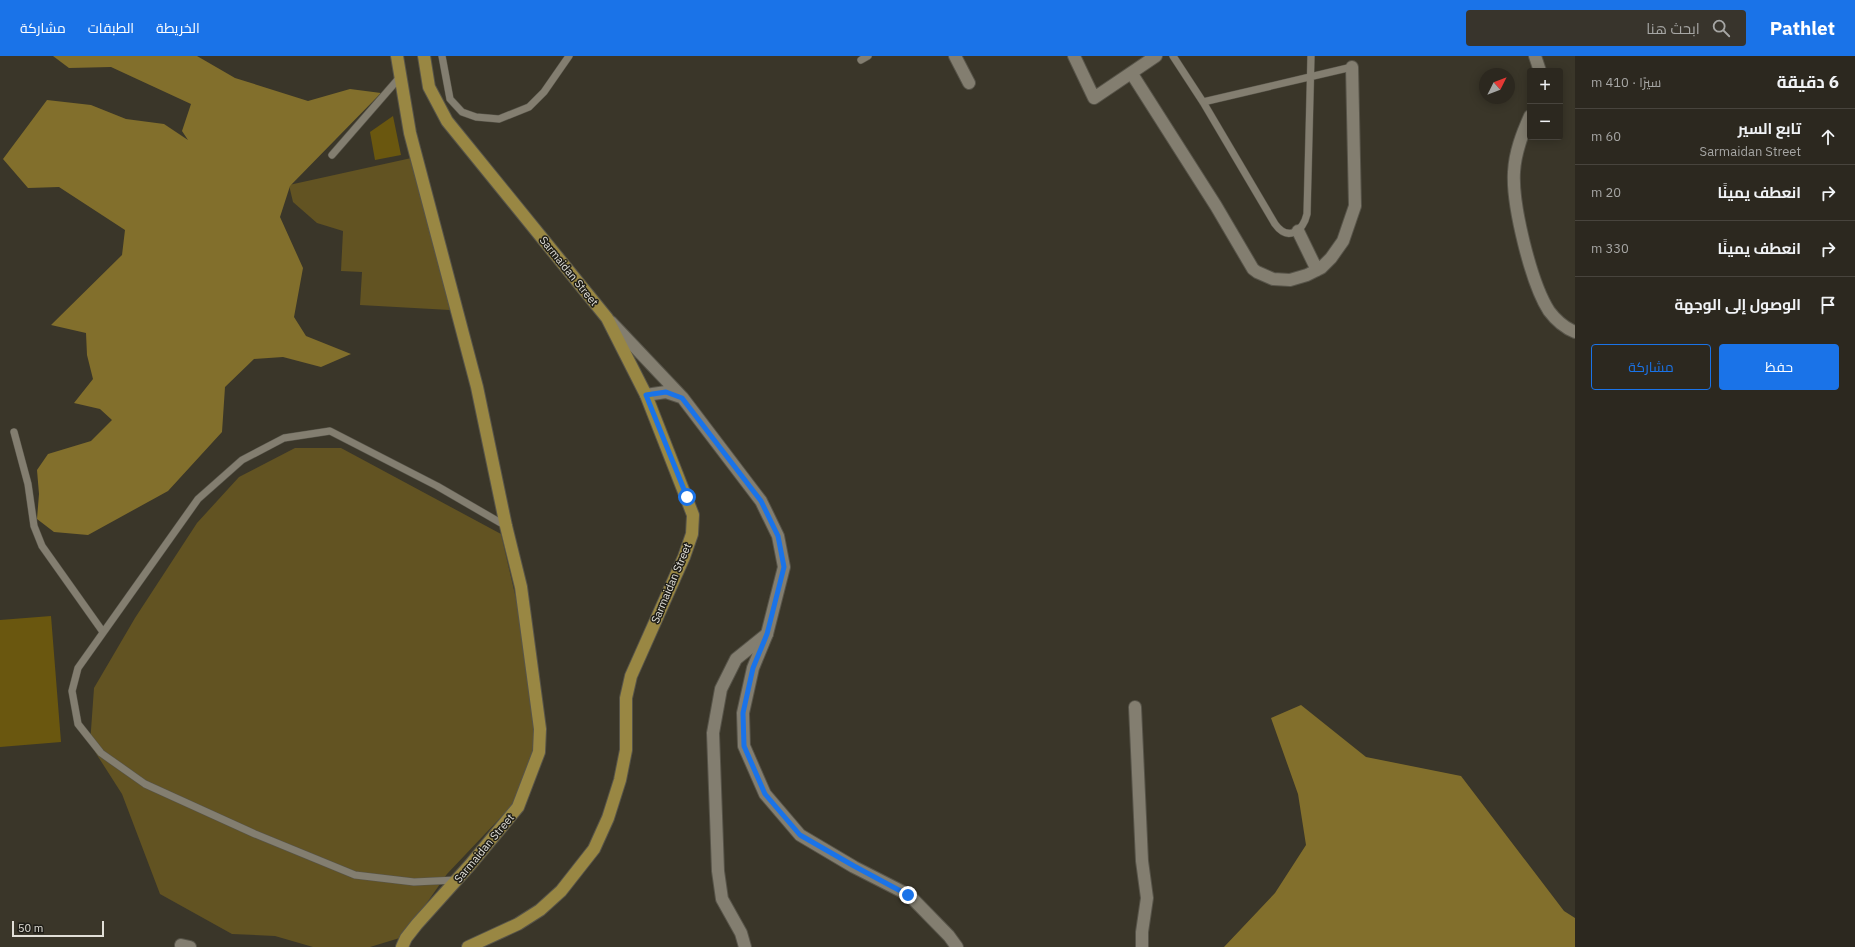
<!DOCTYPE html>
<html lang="ar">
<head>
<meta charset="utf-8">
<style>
  :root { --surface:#2c281f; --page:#38342c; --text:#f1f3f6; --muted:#a6a6a4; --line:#48443d; --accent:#1a73e8 }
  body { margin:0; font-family:"IBM Plex Sans",Cairo,sans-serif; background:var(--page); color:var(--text); direction:rtl }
  .controls { position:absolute; right:12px; top:12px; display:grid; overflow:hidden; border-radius:4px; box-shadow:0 2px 10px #0003 }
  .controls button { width:36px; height:36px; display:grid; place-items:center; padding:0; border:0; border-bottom:1px solid var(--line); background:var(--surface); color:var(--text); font:20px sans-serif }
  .compass { position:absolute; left:1479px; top:12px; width:36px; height:36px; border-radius:50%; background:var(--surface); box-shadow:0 2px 10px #0003; rotate:48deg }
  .scale { position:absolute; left:12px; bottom:10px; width:92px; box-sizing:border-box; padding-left:4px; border:2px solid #e1dfd7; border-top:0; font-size:11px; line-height:14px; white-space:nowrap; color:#e1dfd7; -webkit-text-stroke:3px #1f1e18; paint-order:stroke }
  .stop { position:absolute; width:12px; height:12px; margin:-9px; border:3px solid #1a73e8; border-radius:50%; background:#fff }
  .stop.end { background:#1a73e8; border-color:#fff; box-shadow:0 1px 4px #0008 }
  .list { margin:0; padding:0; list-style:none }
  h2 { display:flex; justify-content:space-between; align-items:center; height:52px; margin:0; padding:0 16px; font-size:17px }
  h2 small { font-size:13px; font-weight:400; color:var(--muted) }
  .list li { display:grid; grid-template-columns:26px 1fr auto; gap:12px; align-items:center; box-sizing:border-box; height:56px; padding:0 16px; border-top:1px solid var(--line) }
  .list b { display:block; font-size:15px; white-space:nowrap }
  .list p { margin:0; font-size:13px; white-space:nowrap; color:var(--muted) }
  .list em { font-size:13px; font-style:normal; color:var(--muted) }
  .actions { display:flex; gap:8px; padding:12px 16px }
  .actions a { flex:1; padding:9px 0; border:1px solid var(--accent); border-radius:4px; text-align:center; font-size:14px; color:var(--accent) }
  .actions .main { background:var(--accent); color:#fff }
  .icon { flex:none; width:22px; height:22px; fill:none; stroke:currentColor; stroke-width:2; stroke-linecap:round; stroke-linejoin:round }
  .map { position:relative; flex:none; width:1575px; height:891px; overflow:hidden; direction:ltr }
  header { display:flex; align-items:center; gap:24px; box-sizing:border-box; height:56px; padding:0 20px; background:var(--accent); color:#fff }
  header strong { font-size:19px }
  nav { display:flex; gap:22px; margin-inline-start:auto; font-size:14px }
  .search { width:280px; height:36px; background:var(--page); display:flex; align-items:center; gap:10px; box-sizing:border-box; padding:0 14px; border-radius:4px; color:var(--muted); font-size:15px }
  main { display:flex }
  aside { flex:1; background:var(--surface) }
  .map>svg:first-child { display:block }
  .green { fill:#625322 }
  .forest { fill:#826f2c }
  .building { fill:#6a570f }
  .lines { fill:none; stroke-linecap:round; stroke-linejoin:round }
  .service-casing { stroke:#575449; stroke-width:8 }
  .minor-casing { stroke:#575449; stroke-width:14 }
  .tertiary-casing { stroke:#575449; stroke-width:14 }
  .primary-casing { stroke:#575449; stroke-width:14 }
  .service { stroke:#837e70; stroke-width:7 }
  .minor { stroke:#837e70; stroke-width:12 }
  .tertiary { stroke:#837e70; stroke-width:12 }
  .primary { stroke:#998743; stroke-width:12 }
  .route { stroke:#1a73e8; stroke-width:5 }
  .labels { text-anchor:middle; stroke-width:3; stroke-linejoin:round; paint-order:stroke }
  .street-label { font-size:11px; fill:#e1dfd7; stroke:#1f1e18 }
</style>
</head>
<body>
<header>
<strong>Pathlet</strong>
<div class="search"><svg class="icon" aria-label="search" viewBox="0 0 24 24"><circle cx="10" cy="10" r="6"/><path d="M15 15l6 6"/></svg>ابحث هنا</div>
<nav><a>الخريطة</a><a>الطبقات</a><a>مشاركة</a></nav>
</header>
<main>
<aside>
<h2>6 دقيقة<small>سيرًا · 410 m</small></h2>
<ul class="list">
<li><svg class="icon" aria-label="ahead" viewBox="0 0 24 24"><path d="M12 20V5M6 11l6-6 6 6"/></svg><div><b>تابع السير</b><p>Sarmaidan Street</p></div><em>60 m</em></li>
<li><svg class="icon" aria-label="right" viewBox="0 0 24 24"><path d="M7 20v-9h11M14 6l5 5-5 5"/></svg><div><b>انعطف يمينًا</b></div><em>20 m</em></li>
<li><svg class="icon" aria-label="right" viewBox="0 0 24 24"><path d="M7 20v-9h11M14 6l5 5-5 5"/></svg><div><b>انعطف يمينًا</b></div><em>330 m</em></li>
<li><svg class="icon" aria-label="arrive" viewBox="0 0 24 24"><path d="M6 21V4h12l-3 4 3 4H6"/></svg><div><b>الوصول إلى الوجهة</b></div></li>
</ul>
<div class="actions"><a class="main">حفظ</a><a>مشاركة</a></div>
</aside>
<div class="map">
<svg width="1575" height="891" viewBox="0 0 1575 891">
  <rect width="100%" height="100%" fill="#3a3629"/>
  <path class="green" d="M416 101 432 158 450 254 360 249 362 216 341 215 343 175 317 167 293 146 289 129Z
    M295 392H341L501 478 526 586 537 697 517 744 447 818 403 881 370 891H313L275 880 232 878 160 838 122 738 90 688 94 632 135 562 197 467 239 421Z"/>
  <path class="forest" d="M53 0H197L235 22 308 45 350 33 381 37 290 130 280 161 303 212 294 261 306 280 351 298 321 311 283 301 254 303 225 331 222 376 168 435 88 479 54 476 37 463 39 438 37 414 48 398 91 385 112 364 100 353 74 347 93 323 87 299 86 277 51 269 122 199 125 174 59 131 28 132 3 103 47 44 91 49 126 63 164 68 188 84 182 75 191 48 111 11 69 12Z
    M1301 649 1366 701 1461 720 1564 855 1575 862V891H1224L1275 837 1306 789 1298 738 1271 662Z"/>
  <path class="building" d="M393 60 401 99 375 104 370 76Z
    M51 560 61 686 0 691V564Z"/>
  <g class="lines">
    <defs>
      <path id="service" d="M442 0 450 43 462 56 476 61 499 63 529 51 544 36 569 0
        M1173 0 1203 46 1275 168C1288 186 1303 175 1307 158L1311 0
        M861 4 868 0
        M1203 46 1352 11
        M332 99 400 21
        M14 376 28 428 34 470 42 490 103 576
        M456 824 414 826 355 819 255 778 145 728 101 697 78 668 72 635 78 612 198 443 242 404 284 382 330 375 437 430 506 470"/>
      <path id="minor" d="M955 0 969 27
        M1074 0 1094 42 1156 0
        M1535 0 1540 15
        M1132 18 1216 150 1253 213 1257 216 1273 223 1290 224 1307 219 1321 212 1331 202 1343 185 1355 150 1352 11
        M1530 60C1522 78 1515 96 1514 116 1512 149 1531 227 1549 255 1555 263 1565 272 1575 276
        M1298 175 1317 214
        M1135 651 1142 805 1147 842 1142 876V891
        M181 889 190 891
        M745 891 741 877 722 843 718 815 713 677 721 633 736 603 767 578"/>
      <path id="tertiary" d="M611 266 682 341 761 445 778 480 784 511 767 578 753 612 743 657 744 690 765 738 800 779 854 811 909 839 949 880 957 891
        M646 339 666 336 681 341"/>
      <path id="primary" d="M397 0 410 77 477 331 506 470 521 531 540 673 539 696 518 751 470 809 417 868 406 882 402 891
        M424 0 429 31 447 65 607 262 646 339 693 459 692 478 684 501 631 620 626 642V694L620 724 608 762 594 793 561 835 540 854 518 868 468 891"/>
    </defs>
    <use href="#service" class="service-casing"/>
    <use href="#minor" class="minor-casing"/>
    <use href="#tertiary" class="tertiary-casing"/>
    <use href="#primary" class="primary-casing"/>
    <use href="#service" class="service"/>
    <use href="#minor" class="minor"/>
    <use href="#tertiary" class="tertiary"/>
    <use href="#primary" class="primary"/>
  </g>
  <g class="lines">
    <path class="route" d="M687 441 646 339 666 336 682 342 761 445 778 480 784 511 767 578 753 612 743 657 744 690 765 738 800 779 854 810 908 839"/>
  </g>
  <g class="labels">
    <g class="street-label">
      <text transform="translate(569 215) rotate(51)" y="4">Sarmaidan Street</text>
      <text transform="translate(671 527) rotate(-67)" y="4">Sarmaidan Street</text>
      <text transform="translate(484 792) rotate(-50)" y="4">Sarmaidan Street</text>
    </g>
  </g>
</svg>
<div class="controls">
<button>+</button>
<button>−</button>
</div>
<svg class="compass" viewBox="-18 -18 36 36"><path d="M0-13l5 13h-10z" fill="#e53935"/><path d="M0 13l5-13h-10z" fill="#a6a6a4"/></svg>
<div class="scale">50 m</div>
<div class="stop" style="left:687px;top:441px"></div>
<div class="stop end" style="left:908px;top:839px"></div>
</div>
</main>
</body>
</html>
